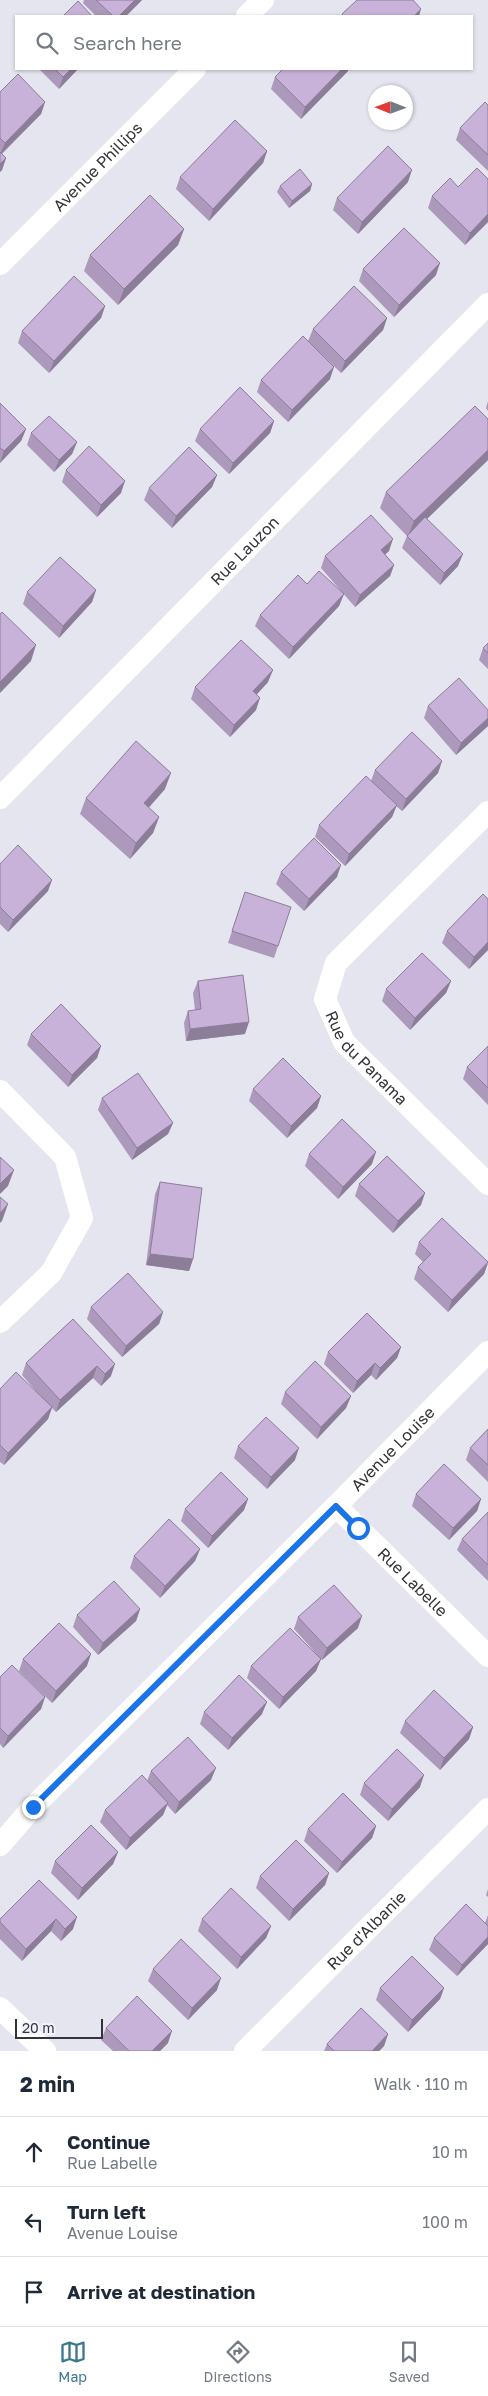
<!DOCTYPE html>
<html lang="en">
<head>
<meta charset="utf-8">
<style>
  :root { --surface:#fff; --page:#f2f2f3; --text:#1f2937; --muted:#747a83; --line:#e0e1e3; --accent:#3c778f }
  body { margin:0; font-family:"Golos Text",sans-serif; background:var(--page); color:var(--text) }
  .compass { position:absolute; left:368px; top:85px; width:45px; height:45px; border-radius:50%; background:var(--surface); box-shadow:0 1px 4px #0004; rotate:271deg }
  .scale { position:absolute; left:15px; bottom:12px; width:88px; box-sizing:border-box; padding-left:5px; border:2px solid #343438; border-top:0; font-size:14px; line-height:18px; white-space:nowrap; color:#343438; -webkit-text-stroke:4px #f1f2fc; paint-order:stroke }
  .stop { position:absolute; width:15px; height:15px; margin:-11px; border:4px solid #1a73e8; border-radius:50%; background:#fff }
  .stop.end { background:#1a73e8; border-color:#fff; box-shadow:0 1px 5px #0008 }
  .list { margin:0; padding:0; list-style:none }
  h2 { display:flex; justify-content:space-between; align-items:center; height:65px; margin:0; padding:0 20px; font-size:21px }
  h2 small { font-size:16px; font-weight:400; color:var(--muted) }
  .list li { display:grid; grid-template-columns:32px 1fr auto; gap:15px; align-items:center; box-sizing:border-box; height:70px; padding:0 20px; border-top:1px solid var(--line) }
  .list b { display:block; font-size:19px; white-space:nowrap }
  .list p { margin:0; font-size:16px; white-space:nowrap; color:var(--muted) }
  .list em { font-size:16px; font-style:normal; color:var(--muted) }
  .icon { flex:none; width:28px; height:28px; fill:none; stroke:currentColor; stroke-width:2; stroke-linecap:round; stroke-linejoin:round }
  .map { position:relative; flex:none; width:488px; height:2051px; overflow:hidden }
  .search { position:absolute; background:var(--surface); box-shadow:0 1px 4px #0004; left:15px; right:15px; top:15px; height:55px; display:flex; align-items:center; gap:12px; box-sizing:border-box; padding:0 18px; border-radius:0px; color:var(--muted); font-size:19px }
  .sheet { height:275px; background:var(--surface) }
  nav { display:flex; justify-content:space-around; align-items:center; box-sizing:border-box; height:70px; border-top:1px solid var(--line); background:var(--surface); font-size:14px; color:var(--muted) }
  nav a { display:grid; justify-items:center; gap:2px }
  nav .on { color:var(--accent) }
  .map>svg:first-child { display:block }
  .lines { fill:none; stroke-linecap:round; stroke-linejoin:round }
  .street { stroke:#fff; stroke-width:22 }
  .wall { fill:#ac99bb }
  .shaded-wall { fill:#8c7d99 }
  .building { fill:#c8b2da; stroke:#8c7d99 }
  .route { stroke:#1a73e8; stroke-width:6 }
  .labels { text-anchor:middle; stroke-width:5; stroke-linejoin:round; paint-order:stroke }
  .street-label { font-size:16px; fill:#343438; stroke:#f1f2fc }
</style>
</head>
<body>
<div class="map">
<svg width="488" height="2051" viewBox="0 0 488 2051">
  <rect width="100%" height="100%" fill="#e4e5ee"/>
  <g class="lines">
    <g class="street">
      <path d="M247 16 263 0"/>
      <path id="s1" d="M0 264 195 69"/>
      <path id="s2" d="M0 798 488 304"/>
      <path id="s3" d="M488 812 336 963 325 999 344 1042 488 1184"/>
      <path d="M0 1091 65 1157 82 1218 51 1273 0 1322"/>
      <path id="s4" d="M336 1506 488 1656"/>
      <path id="s5" d="M0 1845 33 1807 336 1506 488 1352"/>
      <path d="M0 2008 45 2051"/>
      <path id="s6" d="M245 2051 488 1809"/>
    </g>
  </g>
  <path class="wall" d="M84 0H142L126 16H96L83 3Z
    M39 69H78L59 89Z
    M283 69H348V71L301 119 271 89 275 77Z
    M0 92 45 102 41 114 2 154 6 158 2 170 0 172Z
    M488 105V171L456 140 460 128Z
    M267 151 263 163 209 221 176 189 180 177Z
    M408 182 358 234 333 210 337 198Z
    M312 184 310 191 289 208 277 192 280 186Z
    M458 187 488 222 465 245 428 208 432 196Z
    M184 229 178 245 118 305 84 271 90 255Z
    M363 269 436 275 394 317 359 281Z
    M105 306 101 318 49 373 18 343 22 331Z
    M387 318 383 330 341 373 308 341 313 329Z
    M330 379 288 422 257 392 261 380Z
    M488 401V411L486 408Z
    M0 403 26 429 21 441 0 463Z
    M274 421 270 433 229 474 195 441 200 429Z
    M31 433 77 442 72 454 54 472 27 445Z
    M488 460 427 519 458 566 440 585 402 548 407 536 380 508 386 492Z
    M66 470 121 493 97 517 62 482Z
    M217 475 212 487 172 528 144 500 149 488Z
    M389 551 385 554 394 565 390 576 355 607 321 568 325 556Z
    M307 584 344 594 339 606 289 659 255 626 260 615Z
    M96 590 92 602 59 638 23 604 27 592Z
    M488 643V669L479 660 483 648Z
    M268 682 257 694 256 710 230 737 191 699 195 687Z
    M428 706 488 726 456 755 424 718Z
    M442 761 438 773 402 811 396 806 392 817 345 866 315 837 319 825 371 781 375 770Z
    M165 789 148 808 159 817 153 833 130 859 80 814 86 798Z
    M0 864 48 891 8 932 0 924Z
    M281 872 337 877 304 911 276 884Z
    M241 904 278 946 274 958 228 943Z
    M447 931 488 950 469 969 442 943Z
    M198 981 245 1034 186 1041 184 1023 188 1011 195 1010 193 993Z
    M451 981 446 993 410 1030 382 1001 386 989Z
    M31 1034 101 1046 97 1058 68 1087 27 1045Z
    M488 1046V1105L463 1079 467 1067Z
    M253 1089 321 1096 317 1108 287 1138 249 1101Z
    M102 1098 173 1123 168 1134 132 1160 98 1110Z
    M309 1154 372 1164 338 1199 305 1166Z
    M160 1182 193 1259 189 1271 146 1265 155 1194Z
    M359 1184 421 1205 393 1233 355 1196Z
    M419 1242 488 1262 484 1274 448 1312 414 1279 418 1267 423 1262 415 1254Z
    M91 1307 163 1312 159 1324 122 1357 87 1319Z
    M73 1319 111 1376 101 1386 93 1378 56 1412 52 1408 48 1419 4 1465 0 1462V1389L35 1390 22 1375 26 1363Z
    M401 1347 397 1358 376 1380 371 1375 353 1393 324 1364 328 1352Z
    M285 1392 351 1396 346 1408 317 1439 281 1404Z
    M488 1429V1482L466 1460 470 1448Z
    M238 1446 295 1460 267 1489 234 1458Z
    M416 1494 481 1499 477 1511 449 1540 412 1506Z
    M248 1499 244 1510 208 1548 181 1521 185 1509Z
    M488 1512V1581L457 1550 462 1539Z
    M200 1549 195 1561 160 1598 130 1568 134 1556Z
    M140 1609 136 1621 98 1655 73 1627 77 1615Z
    M298 1617 358 1628 322 1660 294 1629Z
    M23 1659 87 1666 52 1703 19 1671Z
    M321 1659 316 1671 279 1709 247 1678 251 1666Z
    M0 1677 45 1697 41 1709 3 1748 0 1744Z
    M204 1712 262 1714 228 1750 200 1724Z
    M405 1721 473 1727 469 1739 440 1770 400 1733Z
    M151 1771 211 1780 175 1814 167 1805 163 1815 126 1850 100 1822 105 1810 147 1781Z
    M364 1783 420 1787 388 1821 360 1795Z
    M376 1826 372 1838 337 1873 304 1841 308 1829Z
    M118 1852 113 1864 78 1900 51 1873 55 1861Z
    M329 1873 325 1885 289 1921 256 1888 260 1876Z
    M39 1880 73 1929 61 1941 51 1931 22 1961 0 1939V1919Z
    M488 1889V1897L486 1895Z
    M488 1915V1944L457 1976 429 1950 434 1938 485 1923Z
    M202 1919 271 1926 266 1938 237 1969 198 1931Z
    M153 1969 217 1990 188 2020 148 1981Z
    M380 1988H444L440 1999 408 2032 376 2000Z
    M106 2028 168 2043 160 2051H113L101 2040Z
    M388 2034 384 2046 379 2051H324L327 2044Z"/>
  <path class="shaded-wall" d="M135 0H142L126 16H119Z
    M421 9 419 16H414Z
    M71 69H78L59 89 63 77Z
    M342 69H348V71L301 119 305 107Z
    M45 102 41 114 0 155 5 143Z
    M267 151 263 163 209 221 213 209Z
    M6 158 2 170 0 172V164Z
    M412 170 408 182 358 234 362 222Z
    M312 184 310 191 289 208 292 201Z
    M488 214V222L465 245 470 233Z
    M184 229 178 245 118 305 124 289Z
    M440 263 436 275 394 317 399 305Z
    M105 306 101 318 49 373 54 361Z
    M387 318 383 330 341 373 345 361Z
    M334 367 330 379 288 422 292 410Z
    M274 421 270 433 229 474 233 463Z
    M26 429 21 441 0 463 4 451Z
    M77 442 72 454 54 472 59 460Z
    M488 450V460L408 537 414 521Z
    M217 475 212 487 172 528 176 516Z
    M125 481 121 493 97 517 101 505Z
    M393 539 389 551 377 562 381 550Z
    M463 554 458 566 440 585 444 573Z
    M394 565 390 576 355 607 360 595Z
    M96 590 92 602 59 638 63 626Z
    M344 594 339 606 289 659 293 647Z
    M36 645 31 661 0 693V682Z
    M273 670 268 682 249 703 253 691Z
    M260 698 256 710 230 737 234 725Z
    M488 718V726L456 755 461 743Z
    M442 761 438 773 402 811 406 799Z
    M171 773 165 789 138 820 144 803Z
    M397 805 392 817 345 866 349 854Z
    M159 817 153 833 130 859 136 843Z
    M341 865 337 877 304 911 309 899Z
    M52 880 48 891 8 932 13 920Z
    M488 942V950L469 969 474 957Z
    M451 981 446 993 410 1030 415 1018Z
    M249 1022 245 1034 186 1041 190 1029Z
    M101 1046 97 1058 68 1087 72 1075Z
    M321 1096 317 1108 287 1138 291 1126Z
    M173 1123 168 1134 132 1160 137 1148Z
    M376 1152 372 1164 338 1199 343 1187Z
    M14 1170 8 1186 0 1194V1184Z
    M425 1193 421 1205 393 1233 398 1221Z
    M8 1204 2 1221 0 1223V1213Z
    M150 1254 193 1259 189 1271 146 1265Z
    M488 1263 484 1274 448 1312 452 1300Z
    M163 1312 159 1324 122 1357 126 1346Z
    M401 1347 397 1358 376 1380 380 1368Z
    M375 1363 371 1375 353 1393 357 1381Z
    M115 1364 111 1376 101 1386 105 1374Z
    M97 1366 93 1378 56 1412 60 1400Z
    M351 1396 346 1408 317 1439 321 1427Z
    M52 1407 48 1419 4 1465 8 1453Z
    M299 1448 295 1460 267 1489 271 1477Z
    M248 1499 244 1510 208 1548 212 1536Z
    M481 1499 477 1511 449 1540 453 1528Z
    M200 1549 195 1561 160 1598 165 1586Z
    M140 1609 136 1621 98 1655 103 1643Z
    M362 1616 358 1628 322 1660 327 1648Z
    M91 1654 87 1666 52 1703 56 1691Z
    M321 1659 316 1671 279 1709 283 1697Z
    M45 1697 41 1709 3 1748 8 1736Z
    M267 1702 262 1714 228 1750 232 1738Z
    M473 1727 469 1739 440 1770 444 1758Z
    M216 1768 211 1780 175 1814 179 1802Z
    M424 1775 420 1787 388 1821 392 1809Z
    M168 1803 163 1815 126 1850 130 1838Z
    M376 1826 372 1838 337 1873 342 1862Z
    M118 1852 113 1864 78 1900 82 1888Z
    M329 1873 325 1885 289 1921 293 1909Z
    M77 1917 73 1929 61 1941 65 1929Z
    M56 1919 51 1931 22 1961 26 1949Z
    M271 1926 266 1938 237 1969 241 1957Z
    M488 1937V1944L457 1976 462 1965Z
    M221 1978 217 1990 188 2020 192 2008Z
    M444 1988 440 1999 408 2032 412 2020Z
    M172 2031 168 2043 160 2051H152Z
    M388 2034 384 2046 379 2051H372Z"/>
  <path class="building" d="M96 0H135L119 16H113Z
    M357 0H413L421 9 414 16H343L342 14Z
    M78 1 92 16H63Z
    M55 69H71L63 77Z
    M283 69H342L305 107 275 77Z
    M18 74 45 102 5 143 0 138V92Z
    M485 102 488 105V155L460 128Z
    M235 120 267 151 213 209 180 177Z
    M388 146 412 170 362 222 337 198Z
    M0 152 6 158 0 164Z
    M477 168 488 179V214L470 233 432 196 450 178 458 187Z
    M300 169 312 184 292 201 280 186Z
    M150 195 184 229 124 289 90 255Z
    M404 228 440 263 399 305 363 269Z
    M74 276 105 306 54 361 22 331Z
    M354 286 387 318 345 361 313 329Z
    M303 336 334 367 292 410 261 380Z
    M240 387 274 421 233 463 200 429Z
    M0 403 26 429 4 451 0 448Z
    M475 406 488 419V450L414 521 386 492Z
    M49 416 77 442 59 460 31 433Z
    M89 446 125 481 101 505 66 470Z
    M189 447 217 475 176 516 149 488Z
    M371 515 393 539 381 550 394 565 360 595 325 556Z
    M425 517 463 554 444 573 407 536Z
    M60 557 96 590 63 626 27 592Z
    M319 571 344 594 293 647 260 615 298 575 307 584Z
    M2 612 36 645 0 682V614Z
    M241 640 273 670 253 691 260 698 234 725 195 687Z
    M488 643V653L483 648Z
    M459 678 488 710V718L461 743 428 706Z
    M412 732 442 761 406 799 375 770Z
    M136 741 171 773 144 803 159 817 136 843 86 798Z
    M366 776 397 805 349 854 319 825Z
    M314 838 341 865 309 899 281 872Z
    M18 845 52 880 13 920 0 907V864Z
    M245 892 291 907 278 946 232 931Z
    M483 894 488 899V942L474 957 447 931Z
    M422 953 451 981 415 1018 386 989Z
    M243 975 249 1022 190 1029 188 1011 201 1009 198 981Z
    M61 1004 101 1046 72 1075 31 1034Z
    M488 1046V1088L467 1067Z
    M283 1058 321 1096 291 1126 253 1089Z
    M138 1073 173 1123 137 1148 102 1098Z
    M342 1119 376 1152 343 1187 309 1154Z
    M387 1156 425 1193 398 1221 359 1184Z
    M0 1157 14 1170 0 1184Z
    M160 1182 202 1188 193 1259 150 1254Z
    M0 1197 8 1204 0 1213Z
    M442 1218 488 1262 452 1300 418 1267 431 1254 419 1242Z
    M128 1273 163 1312 126 1346 91 1307Z
    M367 1313 401 1347 380 1368 375 1363 357 1381 328 1352Z
    M73 1319 115 1364 105 1374 97 1366 60 1400 26 1363Z
    M315 1361 351 1396 321 1427 285 1392Z
    M16 1372 52 1407 8 1453 0 1445V1389Z
    M266 1417 299 1448 271 1477 238 1446Z
    M488 1429V1465L470 1448Z
    M444 1464 481 1499 453 1528 416 1494Z
    M221 1472 248 1499 212 1536 185 1509Z
    M488 1512V1565L462 1539Z
    M169 1519 200 1549 165 1586 134 1556Z
    M114 1581 140 1609 103 1643 77 1615Z
    M334 1585 362 1616 327 1648 298 1617Z
    M59 1623 91 1654 56 1691 23 1659Z
    M290 1628 321 1659 283 1697 251 1666Z
    M12 1665 45 1697 8 1736 0 1728V1677Z
    M239 1675 267 1702 232 1738 204 1712Z
    M434 1690 473 1727 444 1758 405 1721Z
    M188 1737 216 1768 179 1802 151 1771Z
    M397 1749 424 1775 392 1809 364 1783Z
    M142 1775 168 1803 130 1838 105 1810Z
    M343 1793 376 1826 342 1862 308 1829Z
    M91 1825 118 1852 82 1888 55 1861Z
    M296 1840 329 1873 293 1909 260 1876Z
    M39 1880 77 1917 65 1929 56 1919 26 1949 0 1922V1919Z
    M231 1888 271 1926 241 1957 202 1919Z
    M466 1904 488 1926V1937L462 1965 434 1938Z
    M181 1939 221 1978 192 2008 153 1969Z
    M412 1956 444 1988 412 2020 380 1988Z
    M137 1996 172 2031 152 2051H129L106 2028Z
    M361 2008 388 2034 372 2051H334L327 2044Z"/>
  <g class="lines">
    <path class="route" d="M33 1807 336 1506 358 1528"/>
  </g>
  <g class="labels">
    <g class="street-label">
      <text dy="6" stroke="none"><textPath href="#s1" startOffset="138">Avenue Phillips</textPath></text>
      <text dy="6" stroke="none"><textPath href="#s2" startOffset="348">Rue Lauzon</textPath></text>
      <text dy="6" stroke="none"><textPath href="#s3" startOffset="325">Rue du Panama</textPath></text>
      <text dy="6" stroke="none"><textPath href="#s5" startOffset="558">Avenue Louise</textPath></text>
      <text dy="6" stroke="none"><textPath href="#s4" startOffset="108">Rue Labelle</textPath></text>
      <text dy="6" stroke="none"><textPath href="#s6" startOffset="171">Rue d'Albanie</textPath></text>
    </g>
  </g>
</svg>
<svg class="compass" viewBox="-18 -18 36 36"><path d="M0-13l5 13h-10z" fill="#e53935"/><path d="M0 13l5-13h-10z" fill="#747a83"/></svg>
<div class="scale">20 m</div>
<div class="stop" style="left:358px;top:1528px"></div>
<div class="stop end" style="left:33px;top:1807px"></div>
<div class="search"><svg class="icon" aria-label="search" viewBox="0 0 24 24"><circle cx="10" cy="10" r="6"/><path d="M15 15l6 6"/></svg>Search here</div>
</div>
<section class="sheet">
<h2>2 min<small>Walk · 110 m</small></h2>
<ul class="list">
<li><svg class="icon" aria-label="ahead" viewBox="0 0 24 24"><path d="M12 20V5M6 11l6-6 6 6"/></svg><div><b>Continue</b><p>Rue Labelle</p></div><em>10 m</em></li>
<li><svg class="icon" aria-label="left" viewBox="0 0 24 24"><path d="M17 20v-9H6M10 6l-5 5 5 5"/></svg><div><b>Turn left</b><p>Avenue Louise</p></div><em>100 m</em></li>
<li><svg class="icon" aria-label="arrive" viewBox="0 0 24 24"><path d="M6 21V4h12l-3 4 3 4H6"/></svg><div><b>Arrive at destination</b></div></li>
</ul>
</section>
<nav>
<a class="on"><svg class="icon" aria-label="map" viewBox="0 0 24 24"><path d="M3 6l6-2 6 2 6-2v14l-6 2-6-2-6 2zM9 4v14M15 6v14"/></svg>Map</a>
<a><svg class="icon" aria-label="directions" viewBox="0 0 24 24"><path d="M12 3l9 9-9 9-9-9zM9 14v-3h6M13 9l2 2-2 2"/></svg>Directions</a>
<a><svg class="icon" aria-label="saved" viewBox="0 0 24 24"><path d="M7 4h10v16l-5-4-5 4z"/></svg>Saved</a>
</nav>
</body>
</html>
